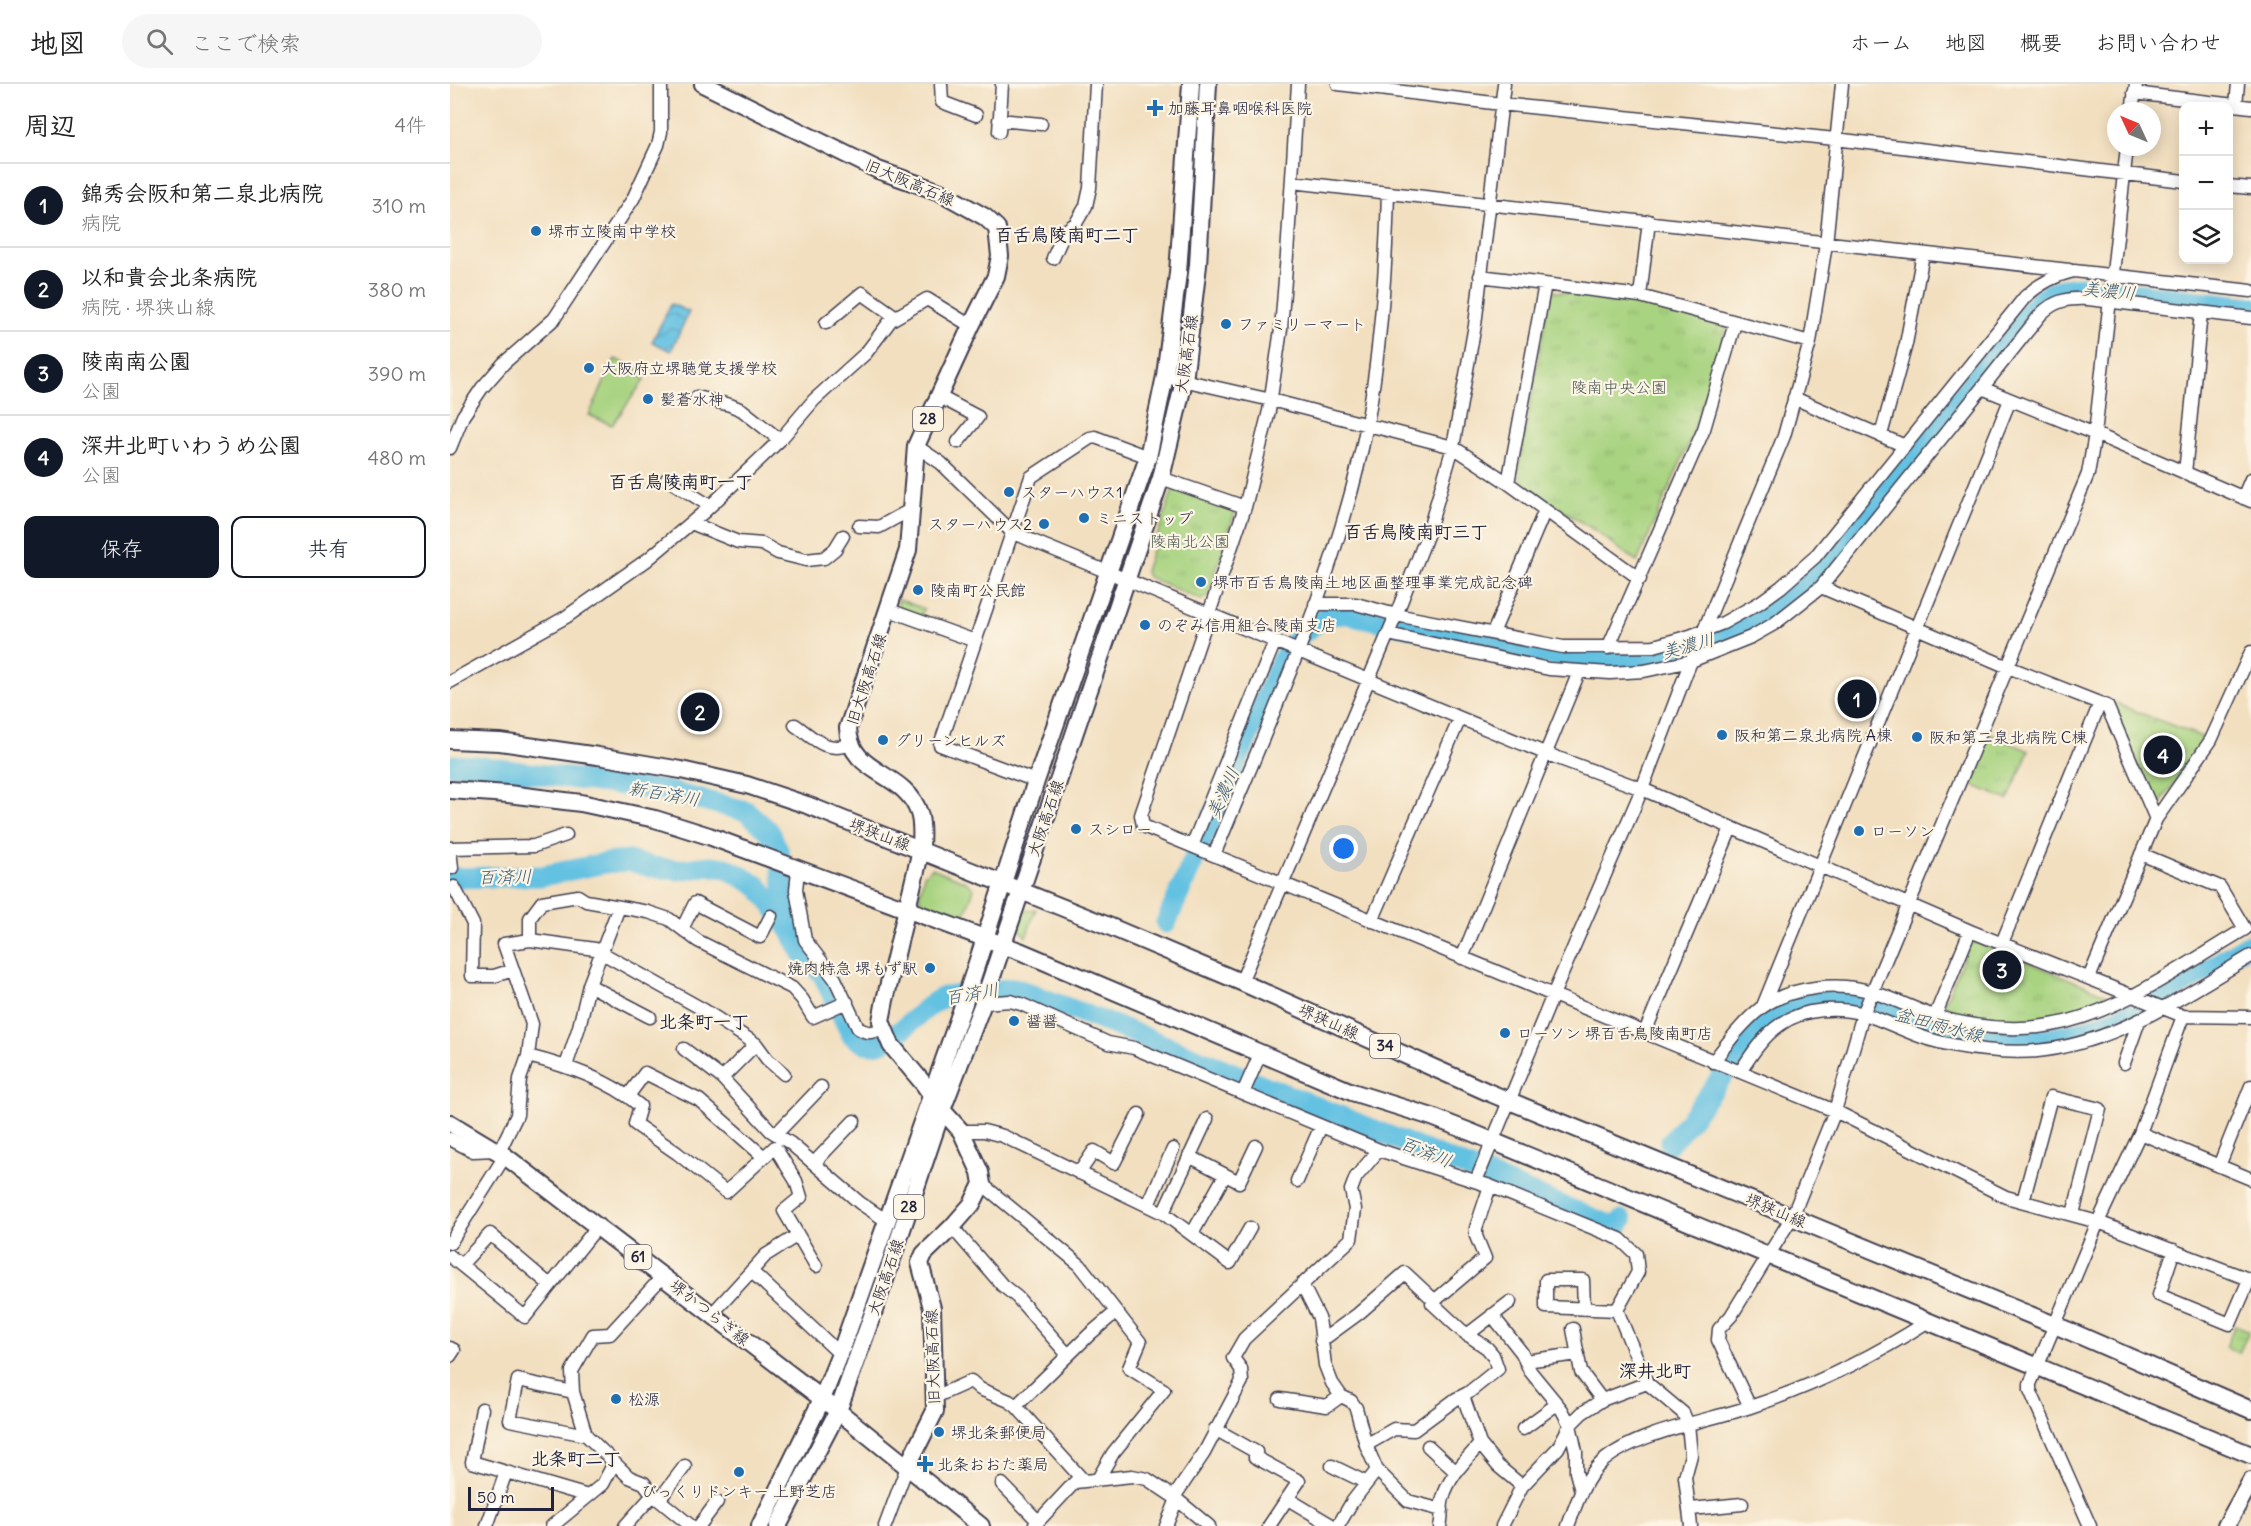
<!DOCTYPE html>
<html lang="ja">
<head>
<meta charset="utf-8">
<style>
  :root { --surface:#fff; --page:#f6f6f6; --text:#222; --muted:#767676; --line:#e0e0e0; --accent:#111827 }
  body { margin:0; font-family:Delius,"Klee One",sans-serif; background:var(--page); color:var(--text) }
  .controls { position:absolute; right:18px; top:18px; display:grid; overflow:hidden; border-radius:12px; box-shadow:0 3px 15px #0003 }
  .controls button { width:54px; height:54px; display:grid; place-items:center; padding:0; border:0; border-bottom:2px solid var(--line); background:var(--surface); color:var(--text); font:30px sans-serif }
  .compass { position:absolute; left:1657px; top:18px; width:54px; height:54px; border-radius:50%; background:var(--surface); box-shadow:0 3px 15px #0003; rotate:314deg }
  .scale { position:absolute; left:18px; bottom:15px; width:86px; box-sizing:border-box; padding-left:6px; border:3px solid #22223b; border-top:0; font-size:16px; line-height:21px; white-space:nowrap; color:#22223b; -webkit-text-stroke:4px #fcf5e5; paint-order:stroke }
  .you { position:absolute; left:894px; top:765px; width:21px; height:21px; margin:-15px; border:4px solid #fff; border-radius:50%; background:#1a73e8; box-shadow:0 0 0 9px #1a73e833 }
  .badge { display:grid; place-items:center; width:39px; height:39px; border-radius:50%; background:var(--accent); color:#fff; font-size:20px; font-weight:700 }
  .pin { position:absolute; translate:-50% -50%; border:3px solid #fff; box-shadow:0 2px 6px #0006 }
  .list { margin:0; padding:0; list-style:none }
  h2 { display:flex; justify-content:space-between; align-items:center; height:78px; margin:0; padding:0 24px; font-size:26px }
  h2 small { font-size:20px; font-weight:400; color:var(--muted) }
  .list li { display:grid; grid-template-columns:39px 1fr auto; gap:18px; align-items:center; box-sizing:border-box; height:84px; padding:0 24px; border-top:2px solid var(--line) }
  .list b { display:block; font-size:22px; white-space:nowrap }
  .list p { margin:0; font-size:20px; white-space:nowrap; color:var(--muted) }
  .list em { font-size:20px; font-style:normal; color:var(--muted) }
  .actions { display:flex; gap:12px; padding:18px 24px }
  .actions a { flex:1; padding:14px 0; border:2px solid var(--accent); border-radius:12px; text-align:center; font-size:21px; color:var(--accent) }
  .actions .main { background:var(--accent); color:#fff }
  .icon { flex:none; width:33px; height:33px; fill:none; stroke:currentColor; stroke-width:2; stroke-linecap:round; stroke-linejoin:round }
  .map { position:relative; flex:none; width:1801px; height:1442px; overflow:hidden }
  header { display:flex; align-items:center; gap:36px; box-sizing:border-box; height:84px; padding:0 30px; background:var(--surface); border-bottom:2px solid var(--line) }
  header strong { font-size:28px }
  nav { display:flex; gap:33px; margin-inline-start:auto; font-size:21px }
  .search { width:420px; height:54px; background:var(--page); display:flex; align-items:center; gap:15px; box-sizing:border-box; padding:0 21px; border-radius:33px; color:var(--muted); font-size:22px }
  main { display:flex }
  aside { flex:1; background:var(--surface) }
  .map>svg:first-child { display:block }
  .green { fill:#a8d380; stroke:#657a5e; stroke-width:1.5 }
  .park { fill:url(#park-tufts); stroke:#657a5e; stroke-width:1.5 }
  .water { fill:url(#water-waves); stroke:#43728e; stroke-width:1.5 }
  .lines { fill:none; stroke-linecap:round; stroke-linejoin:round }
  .river { stroke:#64c1e2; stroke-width:21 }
  .minor-casing { stroke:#413e4f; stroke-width:15 }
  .major-casing { stroke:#413e4f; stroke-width:20 }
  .minor { stroke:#fff; stroke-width:12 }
  .major { stroke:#fff; stroke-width:16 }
  .poi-dot { fill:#1f6fb2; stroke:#fcf5e5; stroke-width:2 }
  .labels { text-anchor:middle; stroke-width:4.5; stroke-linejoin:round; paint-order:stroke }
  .shield { fill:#fcf5e5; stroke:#63616e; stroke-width:1.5 }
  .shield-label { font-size:15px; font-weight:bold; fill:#22223b }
  .poi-label { font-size:16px; fill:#22223b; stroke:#fcf5e5; text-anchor:start }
  .street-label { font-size:16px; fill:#22223b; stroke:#fcf5e5 }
  .park-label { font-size:16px; fill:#4a5750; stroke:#fcf5e5 }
  .neighbourhood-label { font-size:18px; font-weight:bold; fill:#22223b; stroke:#fcf5e5 }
  .water-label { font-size:18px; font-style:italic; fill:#395a75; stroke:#fcf5e5 }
</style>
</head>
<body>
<header>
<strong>地図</strong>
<div class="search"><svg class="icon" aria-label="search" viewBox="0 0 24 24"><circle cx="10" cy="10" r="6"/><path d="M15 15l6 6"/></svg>ここで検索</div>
<nav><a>ホーム</a><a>地図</a><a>概要</a><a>お問い合わせ</a></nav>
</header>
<main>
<aside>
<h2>周辺<small>4件</small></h2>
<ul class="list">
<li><span class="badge">1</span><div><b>錦秀会阪和第二泉北病院</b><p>病院</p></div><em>310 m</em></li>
<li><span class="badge">2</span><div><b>以和貴会北条病院</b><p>病院 · 堺狭山線</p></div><em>380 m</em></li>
<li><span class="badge">3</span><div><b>陵南南公園</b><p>公園</p></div><em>390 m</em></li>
<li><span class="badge">4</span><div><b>深井北町いわうめ公園</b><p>公園</p></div><em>480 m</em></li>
</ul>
<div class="actions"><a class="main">保存</a><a>共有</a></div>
</aside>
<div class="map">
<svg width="1801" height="1442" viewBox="0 0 1801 1442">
  <defs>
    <pattern id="park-tufts" width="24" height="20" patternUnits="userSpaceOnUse" patternTransform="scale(1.5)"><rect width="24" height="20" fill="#a8d380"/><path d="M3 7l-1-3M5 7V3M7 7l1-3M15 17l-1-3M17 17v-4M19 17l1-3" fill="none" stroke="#90b570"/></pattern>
    <pattern id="water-waves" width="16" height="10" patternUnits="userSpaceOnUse" patternTransform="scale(1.5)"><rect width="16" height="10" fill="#64c1e2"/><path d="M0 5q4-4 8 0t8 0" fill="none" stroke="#529cb8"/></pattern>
  </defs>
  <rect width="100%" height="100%" fill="#fcf5e5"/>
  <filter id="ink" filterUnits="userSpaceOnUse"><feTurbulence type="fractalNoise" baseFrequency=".0167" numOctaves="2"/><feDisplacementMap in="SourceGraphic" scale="12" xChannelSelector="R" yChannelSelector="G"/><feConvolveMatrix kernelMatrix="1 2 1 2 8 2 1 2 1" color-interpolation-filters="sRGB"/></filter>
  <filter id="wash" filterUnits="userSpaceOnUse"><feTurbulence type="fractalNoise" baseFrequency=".008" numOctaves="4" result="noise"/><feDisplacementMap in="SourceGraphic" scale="24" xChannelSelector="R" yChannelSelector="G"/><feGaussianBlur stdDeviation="1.35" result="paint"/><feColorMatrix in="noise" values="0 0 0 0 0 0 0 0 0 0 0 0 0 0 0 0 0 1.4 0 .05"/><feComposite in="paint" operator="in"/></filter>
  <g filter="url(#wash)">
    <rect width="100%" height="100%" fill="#f2dfc0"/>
    <path class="green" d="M165 275 191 286 189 292 195 295 162 341 139 331Z
      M482 784 516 798 524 805 513 836C495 833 481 826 469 814L474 791Z
      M586 825 576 853 566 841 570 828Z"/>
    <path class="park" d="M1100 207 1177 214 1277 243 1242 352 1187 478 1144 446 1073 401 1068 388Z
      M724 403 783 423 785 428 758 512 751 516 698 493 695 487Z
      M448 515 474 525 471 532 448 523Z
      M1662 618 1755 654 1710 720 1703 719 1702 716Z
      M1540 650 1579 667 1558 716 1518 699Z
      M1524 856 1656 910V919C1620 935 1572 944 1532 937 1520 935 1507 931 1495 928L1493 923 1520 858Z
      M1785 1241 1799 1247 1789 1269 1776 1263Z"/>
    <path class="water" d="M221 220 239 228 221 267 202 258Z"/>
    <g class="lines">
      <path class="river" d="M0 681 28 682 216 707 296 727 319 747 329 768 340 843
        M0 794 92 792 155 779 179 777 202 783 228 786 260 782 276 784 308 802 317 813 340 846 353 870 373 891 401 950C434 983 465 924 494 913L565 904 669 943 1167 1144 1172 1136
        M716 839 831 577 850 551 878 531 897 530C938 539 978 547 1018 555 1057 563 1096 572 1135 575 1228 581 1314 547 1377 479L1582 223C1596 207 1613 203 1634 203L1801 223
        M1220 1059C1240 1036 1258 1012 1276 987 1290 968 1303 946 1323 932 1332 925 1346 922 1357 919 1411 906 1444 935 1492 947 1527 955 1561 957 1596 954 1665 948 1742 894 1801 859"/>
    </g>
  </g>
  <g filter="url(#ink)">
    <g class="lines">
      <defs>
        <path id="minor" d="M491 0 492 18 526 31
          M848 0 837 171 831 245 819 327 795 423 691 731 693 742 1385 1027 1556 1113 1648 1138 1801 1196
          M888 0 1051 20 1385 55 1734 97
          M1684 9 1801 23
          M1786 21 1788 0
          M1682 27 1686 0
          M549 36 591 40
          M549 48 552 0
          M842 98 1619 186
          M1778 102 1801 104
          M603 174 615 147 626 139 636 122 640 104 646 0
          M1030 192 1190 212 1360 258
          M1190 212 1199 137
          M376 239 412 209 446 233
          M715 292 821 316 1003 363 1058 399 1190 495
          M1532 304 1591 230C1605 216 1619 214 1638 215L1801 234
          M488 312 528 333 508 358
          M247 313 280 321 292 326 330 356
          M1344 314 1455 362
          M1431 351 1456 260 1473 170
          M466 362 491 379 562 448 578 455 1097 670 1192 705 1520 847 1733 932 1801 933
          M0 364 13 332 32 304 54 279 104 235 183 115 208 61 211 48V0
          M1735 389 1751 229
          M711 394 795 423
          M217 395 260 422
          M1058 399 1095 200
          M1793 414 1801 395
          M241 439 288 458 312 460 328 469 356 476 374 474 385 465 393 452
          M409 442 429 443 462 425
          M1371 503 1532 304 1645 350 1801 417
          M865 520H906L946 531 1113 563 1204 562 1240 552 1273 539 1309 519 1331 503 1365 473 1575 213C1589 200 1606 191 1624 187L1801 207
          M439 526 525 557
          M1043 549 1095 426
          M938 550 1099 585 1160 589 1194 587 1241 577 1301 553 1324 540 1371 503 1558 583 1657 622 1706 735
          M1158 564 1254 345 1285 239
          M0 598 116 533 197 476 254 428 330 356 364 316 416 269 441 236 477 215 521 242
          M345 641C365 655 374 668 400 661
          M586 697 490 661 581 393 640 354 645 353 698 373
          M742 762 825 557
          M0 764 84 762 116 751
          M0 765 2 784
          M764 771C821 633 889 487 917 340 931 263 936 186 938 109
          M348 786 346 806 355 856 385 895 408 944C417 950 423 949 433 944
          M4 803 23 840 22 892H44L63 886
          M922 837 1010 634
          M232 845 245 819 310 853 321 832
          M80 856V834L92 818 128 812 136 817 198 828 219 835 248 857 342 904 352 915 363 933 397 918
          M1552 859 1650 619
          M1012 874 1129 588
          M1639 894 1706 735 1761 656 1801 568
          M791 898 946 531 978 449 1003 363 1025 241 1054 0
          M139 901 200 933
          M533 919 560 917 571 920 658 959 684 964 929 1066
          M1313 922 1560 316
          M1485 932 1520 847
          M1195 948 1281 744
          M306 960 317 975 334 990
          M234 965 272 994
          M78 972C117 982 160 996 190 1022L185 1040 227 1069 276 1108 325 1063 346 1097 351 1113 334 1127 366 1182
          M1263 978C1278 958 1292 939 1311 924 1341 902 1391 897 1425 909 1445 915 1464 925 1484 932 1522 943 1562 948 1601 941 1670 929 1735 880 1795 845L1770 803 1691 770
          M1674 979 1689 937
          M116 982 129 943 139 901 169 823
          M1290 988C1301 971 1313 952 1331 940 1354 924 1388 923 1414 930 1436 937 1456 948 1478 955 1511 965 1561 971 1595 966 1672 956 1736 910 1801 872
          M793 1009 811 968
          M178 1012 195 989 249 1016 314 1073
          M511 1047H534L553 1052 713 1129 780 1179 800 1144
          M1690 1049 1801 1095
          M326 1050 371 1003
          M0 1055 23 1067 46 1066
          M49 1068 67 1031 70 995 78 972 82 940 54 860 80 856 145 865 254 926 306 960 272 994 321 1047 340 1059 410 1119 437 1137
          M739 1072 789 1098 806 1062
          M364 1079 404 1037
          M1769 1082 1801 1002
          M629 1089 644 1067 664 1079 689 1030
          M847 1097 871 1042
          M1026 1097 1103 911 1192 705 1235 592 1334 352 1360 258 1376 160 1392 0
          M532 1100 630 1181 690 1258 679 1284 714 1306 663 1369 648 1395
          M1573 1117 1601 1013 1650 1025 1623 1130
          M698 1121 723 1065
          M713 1129 757 1035
          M502 1143 552 1201 567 1213 618 1271
          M742 1150 775 1091
          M0 1159 55 1072
          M1724 1166 1709 1211 1780 1240 1799 1196
          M0 1172 75 1233 148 1142
          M11 1181 40 1150 100 1201
          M301 1187 390 1270
          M213 1192 160 1250 143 1251 122 1287 123 1308 136 1351 179 1393 194 1399 203 1411 241 1442
          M852 1200 869 1234 875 1281 882 1299 891 1312 901 1317 906 1324 916 1361 927 1386 958 1417 992 1426
          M1134 1225 1133 1196H1096V1223L1167 1226
          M262 1230 316 1171 348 1151
          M1042 1231 1072 1269 1080 1287 1112 1326 1120 1341 1126 1368V1388L1131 1407
          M1123 1245 1131 1288 1152 1316
          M1017 1251 1060 1218
          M871 1257 908 1230 955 1189 985 1217
          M0 1264 4 1266 0 1272
          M1075 1277 1128 1270
          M123 1308 68 1296 60 1336 136 1351
          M1013 1312 1030 1360 1048 1382 1072 1402
          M485 1313 521 1297 530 1305 559 1317 566 1322 633 1396
          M830 1315 877 1322 891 1312
          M566 1322 640 1250 666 1228
          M1300 1323 1268 1256 1269 1245 1281 1232 1342 1133 1385 1027 1413 930 1638 390 1645 350 1677 63
          M32 1325 22 1378 138 1412
          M765 1345 806 1368 805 1373 849 1397 819 1442
          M1073 1345 1107 1320
          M916 1361 944 1345 964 1346 1006 1315 1018 1309 1048 1285 1043 1271 1037 1264 1011 1246 982 1219 1035 1174 1026 1152V1144L1040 1102
          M978 1362 1006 1388
          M882 1382 917 1399
          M552 1400 588 1437
          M724 1413 754 1369 792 1297 791 1285 783 1274 794 1255 901 1155 905 1125 901 1106 906 1093 929 1066 1040 1102 1170 1155 1186 1170 1188 1188 1167 1226 1197 1299 1233 1329 1238 1340 1241 1371 1235 1393 1241 1442
          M838 1415 883 1442
          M209 1416 235 1382
          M1241 1425 1292 1420
          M37 1442 56 1388
          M102 1442 153 1400 164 1379
          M175 1442 203 1411
          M249 1442 267 1418
          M435 1442 457 1383
          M584 1442 625 1398 682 1392 697 1395 724 1413 759 1442
          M716 1442 727 1415
          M888 1442 902 1418 927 1386
          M990 1442C993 1433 990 1423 993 1414 999 1392 1016 1376 1030 1360
          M1052 1442 1072 1402 1108 1364 1120 1341 1132 1329 1152 1316 1197 1299
          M1118 1442C1126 1420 1134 1395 1152 1378 1186 1348 1257 1337 1300 1323 1364 1302 1421 1274 1477 1238
          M1640 1442 1580 1306V1300L1648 1138 1690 1049 1733 932"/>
        <path id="major" d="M253 0 428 86 490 108 535 133 547 144 550 172 546 192 521 242 466 362 458 466 398 644C400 692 455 686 469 729 473 741 471 754 471 766L435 916 431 937 441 961 473 999 492 1026 511 1047 530 1088 532 1100 522 1120 502 1143 474 1170 470 1179 482 1224 485 1327 457 1383
          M0 656 50 658 148 672 231 686 297 701 357 721 656 841 791 898 1040 1009 1624 1249 1801 1326
          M0 706 58 710 131 719 205 735 259 752 572 868 902 1008 982 1033 1023 1049 1801 1371
          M0 1039 55 1072 388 1327 531 1442
          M310 1442 372 1315 390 1270 514 919 586 697 698 373 715 292 728 189 741 0
          M328 1442 388 1327 436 1193 492 1026 533 919 711 394 734 297 748 181 758 0
          M1776 1442 1801 1397"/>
      </defs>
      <use href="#minor" class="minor-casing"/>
      <use href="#major" class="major-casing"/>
      <use href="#minor" class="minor"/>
      <use href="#major" class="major"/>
    </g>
  </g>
  <g class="poi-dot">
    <path d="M702 15h6v6h6v6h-6v6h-6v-6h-6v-6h6z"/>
    <circle cx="86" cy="147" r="6"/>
    <circle cx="776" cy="240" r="6"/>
    <circle cx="139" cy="284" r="6"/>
    <circle cx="198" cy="315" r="6"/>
    <circle cx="559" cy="408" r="6"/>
    <circle cx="634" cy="434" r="6"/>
    <circle cx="594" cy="440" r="6"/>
    <circle cx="751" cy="498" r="6"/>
    <circle cx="468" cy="506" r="6"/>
    <circle cx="695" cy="541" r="6"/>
    <circle cx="1272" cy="651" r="6"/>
    <circle cx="1467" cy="653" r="6"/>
    <circle cx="433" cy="656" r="6"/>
    <circle cx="626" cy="745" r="6"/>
    <circle cx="1409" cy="747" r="6"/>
    <circle cx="480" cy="884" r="6"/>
    <circle cx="564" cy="937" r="6"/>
    <circle cx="1055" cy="949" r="6"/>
    <circle cx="166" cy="1315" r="6"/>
    <circle cx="489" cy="1348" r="6"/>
    <path d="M472 1371h6v6h6v6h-6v6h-6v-6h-6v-6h6z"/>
    <circle cx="289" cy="1388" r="6"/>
  </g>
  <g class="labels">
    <g class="shield">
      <rect x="463" y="323" width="30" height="24" rx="4.5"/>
      <rect x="920" y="950" width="30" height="24" rx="4.5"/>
      <rect x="444" y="1111" width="30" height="24" rx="4.5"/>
      <rect x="174.5" y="1161" width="27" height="24" rx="4.5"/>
    </g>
    <g class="shield-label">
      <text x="478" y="340">28</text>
      <text x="935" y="967">34</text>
      <text x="459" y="1128">28</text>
      <text x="188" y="1178">61</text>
    </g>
    <g class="poi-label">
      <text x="718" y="30">加藤耳鼻咽喉科医院</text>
      <text x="98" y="153">堺市立陵南中学校</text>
      <text x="788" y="246">ファミリーマート</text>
      <text x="151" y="290">大阪府立堺聴覚支援学校</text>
      <text x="210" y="321">髪蒼水神</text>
      <text x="571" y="414">スターハウス1</text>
      <text x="646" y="440">ミニストップ</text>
      <text x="582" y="446" text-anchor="end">スターハウス2</text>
      <text x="763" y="504">堺市百舌鳥陵南土地区画整理事業完成記念碑</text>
      <text x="480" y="512">陵南町公民館</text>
      <text x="707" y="547">のぞみ信用組合 陵南支店</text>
      <text x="1284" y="657">阪和第二泉北病院 A棟</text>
      <text x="1479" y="659">阪和第二泉北病院 C棟</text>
      <text x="445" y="662">グリーンヒルズ</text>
      <text x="638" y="751">スシロー</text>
      <text x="1421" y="753">ローソン</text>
      <text x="468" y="890" text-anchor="end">焼肉特急 堺もず駅</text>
      <text x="576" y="943">醤醤</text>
      <text x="1067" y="955">ローソン 堺百舌鳥陵南町店</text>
      <text x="178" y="1321">松源</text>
      <text x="501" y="1354">堺北条郵便局</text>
      <text x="487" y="1386">北条おおた薬局</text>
      <text x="289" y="1413" text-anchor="middle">びっくりドンキー 上野芝店</text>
    </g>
    <g class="street-label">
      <text transform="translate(460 98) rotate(23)" y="6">旧大阪高石線</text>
      <text transform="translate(736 270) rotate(-82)" y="6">大阪高石線</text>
      <text transform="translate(416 595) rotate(-72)" y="6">旧大阪高石線</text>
      <text transform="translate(595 734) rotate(-71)" y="6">大阪高石線</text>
      <text transform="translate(430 750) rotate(21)" y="6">堺狭山線</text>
      <text transform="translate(879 937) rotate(24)" y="6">堺狭山線</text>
      <text transform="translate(1326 1126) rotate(23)" y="6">堺狭山線</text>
      <text transform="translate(435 1193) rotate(-71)" y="6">大阪高石線</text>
      <text transform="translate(260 1228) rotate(38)" y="6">堺かつらぎ線</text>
      <text transform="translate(482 1273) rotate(-92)" y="6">旧大阪高石線</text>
    </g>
    <g class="park-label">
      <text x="1169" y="309">陵南中央公園</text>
      <text x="740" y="463">陵南北公園</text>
    </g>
    <g class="neighbourhood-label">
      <text x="617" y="157">百舌鳥陵南町二丁</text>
      <text x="231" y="404">百舌鳥陵南町一丁</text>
      <text x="966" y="454">百舌鳥陵南町三丁</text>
      <text x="254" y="944">北条町一丁</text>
      <text x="1205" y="1293">深井北町</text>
      <text x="126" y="1381">北条町二丁</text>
    </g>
    <g class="water-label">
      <text transform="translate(1659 207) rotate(6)" y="6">美濃川</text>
      <text transform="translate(1238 562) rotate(-15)" y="6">美濃川</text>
      <text transform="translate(773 709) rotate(-66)" y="6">美濃川</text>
      <text transform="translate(214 710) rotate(10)" y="6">新百済川</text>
      <text transform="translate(55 793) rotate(-1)" y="6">百済川</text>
      <text transform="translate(522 910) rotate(-9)" y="6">百済川</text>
      <text transform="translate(1489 941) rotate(15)" y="6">盆田雨水線</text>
      <text transform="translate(976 1068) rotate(22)" y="6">百済川</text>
    </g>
  </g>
</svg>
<div class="controls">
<button>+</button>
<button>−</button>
<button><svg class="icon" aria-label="layers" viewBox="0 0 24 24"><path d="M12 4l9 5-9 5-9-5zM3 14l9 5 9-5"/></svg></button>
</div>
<svg class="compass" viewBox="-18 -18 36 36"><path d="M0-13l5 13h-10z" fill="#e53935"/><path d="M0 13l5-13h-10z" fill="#767676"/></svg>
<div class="scale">50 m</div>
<div class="you"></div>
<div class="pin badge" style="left:1407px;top:615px">1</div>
<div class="pin badge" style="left:250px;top:628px">2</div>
<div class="pin badge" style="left:1552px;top:886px">3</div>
<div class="pin badge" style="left:1713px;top:671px">4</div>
</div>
</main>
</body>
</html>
